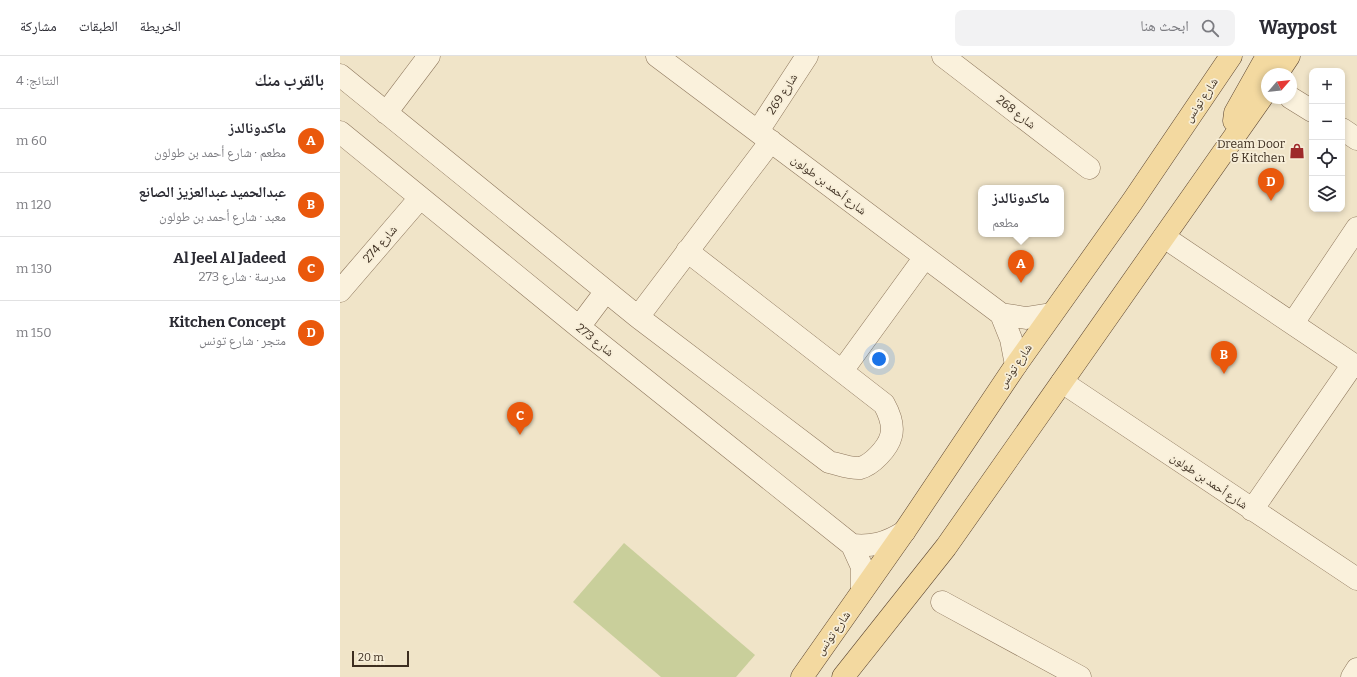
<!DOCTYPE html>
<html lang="ar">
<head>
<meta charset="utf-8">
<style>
  :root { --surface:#fff; --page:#f2f2f3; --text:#2b2b33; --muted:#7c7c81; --line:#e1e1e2; --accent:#ea580c }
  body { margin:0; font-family:Bitter,"Noto Naskh Arabic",serif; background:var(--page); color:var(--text); direction:rtl }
  .controls { position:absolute; right:12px; top:12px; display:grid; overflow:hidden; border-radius:8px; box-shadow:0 2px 6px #0003 }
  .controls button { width:36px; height:36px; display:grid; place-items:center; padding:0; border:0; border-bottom:1px solid var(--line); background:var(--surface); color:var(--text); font:20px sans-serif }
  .compass { position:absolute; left:921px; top:12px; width:36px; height:36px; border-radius:50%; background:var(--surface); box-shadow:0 2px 6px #0003; rotate:62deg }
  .scale { position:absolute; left:12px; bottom:10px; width:57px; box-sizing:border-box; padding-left:4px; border:2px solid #3d2e20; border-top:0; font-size:11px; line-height:14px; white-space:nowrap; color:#3d2e20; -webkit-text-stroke:3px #f7eed8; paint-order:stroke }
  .you { position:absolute; left:539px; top:303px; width:14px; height:14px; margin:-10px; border:3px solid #fff; border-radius:50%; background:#1a73e8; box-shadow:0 0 0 6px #1a73e833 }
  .badge { display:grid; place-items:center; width:26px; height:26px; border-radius:50%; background:var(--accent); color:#fff; font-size:13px; font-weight:700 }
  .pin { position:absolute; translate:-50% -33px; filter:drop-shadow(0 1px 2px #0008) }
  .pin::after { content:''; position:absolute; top:21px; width:14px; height:12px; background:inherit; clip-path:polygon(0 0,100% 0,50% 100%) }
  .popup { position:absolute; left:638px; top:129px; width:86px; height:52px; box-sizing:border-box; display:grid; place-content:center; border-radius:8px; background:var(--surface); filter:drop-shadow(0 1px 3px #0005); font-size:13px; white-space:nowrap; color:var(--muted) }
  .popup b { font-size:15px; color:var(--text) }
  .popup::after { content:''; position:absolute; left:50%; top:100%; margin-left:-8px; border:8px solid transparent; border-top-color:var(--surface) }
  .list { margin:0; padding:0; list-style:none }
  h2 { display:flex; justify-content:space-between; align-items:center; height:52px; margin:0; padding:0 16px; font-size:17px }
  h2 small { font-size:13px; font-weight:400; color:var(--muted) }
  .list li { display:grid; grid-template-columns:26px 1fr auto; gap:12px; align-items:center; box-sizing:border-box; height:64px; padding:0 16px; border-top:1px solid var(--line) }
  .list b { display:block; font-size:15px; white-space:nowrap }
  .list p { margin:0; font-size:13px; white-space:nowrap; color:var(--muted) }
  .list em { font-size:13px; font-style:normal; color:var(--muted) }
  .icon { flex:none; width:22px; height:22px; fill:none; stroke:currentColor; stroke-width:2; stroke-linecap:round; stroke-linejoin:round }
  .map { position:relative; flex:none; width:1017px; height:621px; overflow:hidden; direction:ltr }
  header { display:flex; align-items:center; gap:24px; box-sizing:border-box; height:56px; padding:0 20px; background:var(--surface); border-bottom:1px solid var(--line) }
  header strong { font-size:19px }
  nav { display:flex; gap:22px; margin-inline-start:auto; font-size:14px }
  .search { width:280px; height:36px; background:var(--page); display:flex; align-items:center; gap:10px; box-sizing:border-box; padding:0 14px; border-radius:8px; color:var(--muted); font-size:15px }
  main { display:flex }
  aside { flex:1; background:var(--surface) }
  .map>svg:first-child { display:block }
  .green { fill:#c9cf9b }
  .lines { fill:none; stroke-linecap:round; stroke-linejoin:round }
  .minor-casing { stroke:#8d765c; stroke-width:23 }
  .major-casing { stroke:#5b4430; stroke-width:23 }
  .minor { stroke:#faf1dc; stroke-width:22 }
  .major { stroke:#f3d9a0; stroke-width:22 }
  .labels { text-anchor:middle; stroke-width:3.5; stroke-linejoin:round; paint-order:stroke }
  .street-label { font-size:12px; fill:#3d2e20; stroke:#f7eed8 }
  .poi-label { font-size:12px; fill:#3d2e20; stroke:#f7eed8; text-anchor:end }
</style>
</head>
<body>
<header>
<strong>Waypost</strong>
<div class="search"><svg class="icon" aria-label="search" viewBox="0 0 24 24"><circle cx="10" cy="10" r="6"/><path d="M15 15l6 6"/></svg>ابحث هنا</div>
<nav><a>الخريطة</a><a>الطبقات</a><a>مشاركة</a></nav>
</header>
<main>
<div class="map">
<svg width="1017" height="621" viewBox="0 0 1017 621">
  <rect width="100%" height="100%" fill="#f0e4c8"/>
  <path class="green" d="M284 487 415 599 396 621H321L233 546Z"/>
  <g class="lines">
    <defs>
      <path id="minor" d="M317 0 661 258 686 262 711 258
        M603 0 749 112
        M0 19 298 261 489 406C498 408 511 413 520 412 532 409 548 392 551 380 554 369 549 357 544 348L347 195
        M951 42 972 55
        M46 57 89 0
        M1002 73 1017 83
        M418 75 467 0
        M0 76 239 271 512 489 522 511V535
        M824 181 1017 311
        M0 235 80 142
        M661 258 671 283 676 309
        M298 261 431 85
        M953 267 1017 172
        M239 271 266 235
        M502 315 585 201
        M722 326 1017 523
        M912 454 1013 308
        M512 489C532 491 547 487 564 476
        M602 546 740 621
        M1012 621 1017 613"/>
      <path id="major" d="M937 18 949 0
        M894 65 895 57 927 0
        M462 621 564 476 676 309 792 146 891 0
        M503 621 606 491 927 34"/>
    </defs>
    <use href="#minor" class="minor-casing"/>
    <use href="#major" class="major-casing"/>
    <use href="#minor" class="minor"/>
    <use href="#major" class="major"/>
  </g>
  <defs>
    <symbol id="shop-bare" viewBox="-9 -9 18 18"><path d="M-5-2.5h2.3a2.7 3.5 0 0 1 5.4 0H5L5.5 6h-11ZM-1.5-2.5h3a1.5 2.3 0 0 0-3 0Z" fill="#9e2a2b" stroke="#f7eed8" stroke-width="2.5" paint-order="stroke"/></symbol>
  </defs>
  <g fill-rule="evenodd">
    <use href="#shop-bare" x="946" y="84" width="22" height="22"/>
  </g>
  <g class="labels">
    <g class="street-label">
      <text transform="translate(442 38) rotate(-57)" y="4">شارع 269</text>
      <text transform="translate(861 44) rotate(-56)" y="4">شارع تونس</text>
      <text transform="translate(676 56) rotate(38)" y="4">شارع 268</text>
      <text transform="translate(489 129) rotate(37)" y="4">شارع أحمد بن طولون</text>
      <text transform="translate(40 188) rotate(-49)" y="4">شارع 274</text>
      <text transform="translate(255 284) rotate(39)" y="4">شارع 273</text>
      <text transform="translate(675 310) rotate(-56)" y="4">شارع تونس</text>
      <text transform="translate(869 425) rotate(34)" y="4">شارع أحمد بن طولون</text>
      <text transform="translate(493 577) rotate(-55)" y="4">شارع تونس</text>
    </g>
    <g class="poi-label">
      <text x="945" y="92">Dream Door<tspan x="945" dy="14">&amp; Kitchen</tspan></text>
    </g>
  </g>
</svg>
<div class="controls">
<button>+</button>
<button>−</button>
<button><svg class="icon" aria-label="locate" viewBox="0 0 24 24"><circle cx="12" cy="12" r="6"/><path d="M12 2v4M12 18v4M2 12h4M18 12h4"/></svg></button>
<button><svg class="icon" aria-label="layers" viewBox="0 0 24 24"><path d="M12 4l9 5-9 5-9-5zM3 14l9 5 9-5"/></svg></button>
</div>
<svg class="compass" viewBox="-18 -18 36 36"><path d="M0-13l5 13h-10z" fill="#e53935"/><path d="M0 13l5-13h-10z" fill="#7c7c81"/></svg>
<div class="scale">20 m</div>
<div class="you"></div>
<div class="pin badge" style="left:681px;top:227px">A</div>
<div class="popup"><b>ماكدونالدز</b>مطعم</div>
<div class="pin badge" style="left:884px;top:318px">B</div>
<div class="pin badge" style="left:180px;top:379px">C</div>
<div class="pin badge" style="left:931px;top:145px">D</div>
</div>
<aside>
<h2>بالقرب منك<small>النتائج: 4</small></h2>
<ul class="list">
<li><span class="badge">A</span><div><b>ماكدونالدز</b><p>مطعم · شارع أحمد بن طولون</p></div><em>60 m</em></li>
<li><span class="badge">B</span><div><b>عبدالحميد عبدالعزيز الصانع</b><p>معبد · شارع أحمد بن طولون</p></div><em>120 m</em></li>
<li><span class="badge">C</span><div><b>Al Jeel Al Jadeed</b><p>مدرسة · شارع 273</p></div><em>130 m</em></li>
<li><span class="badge">D</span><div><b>Kitchen Concept</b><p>متجر · شارع تونس</p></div><em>150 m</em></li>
</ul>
</aside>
</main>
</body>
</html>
